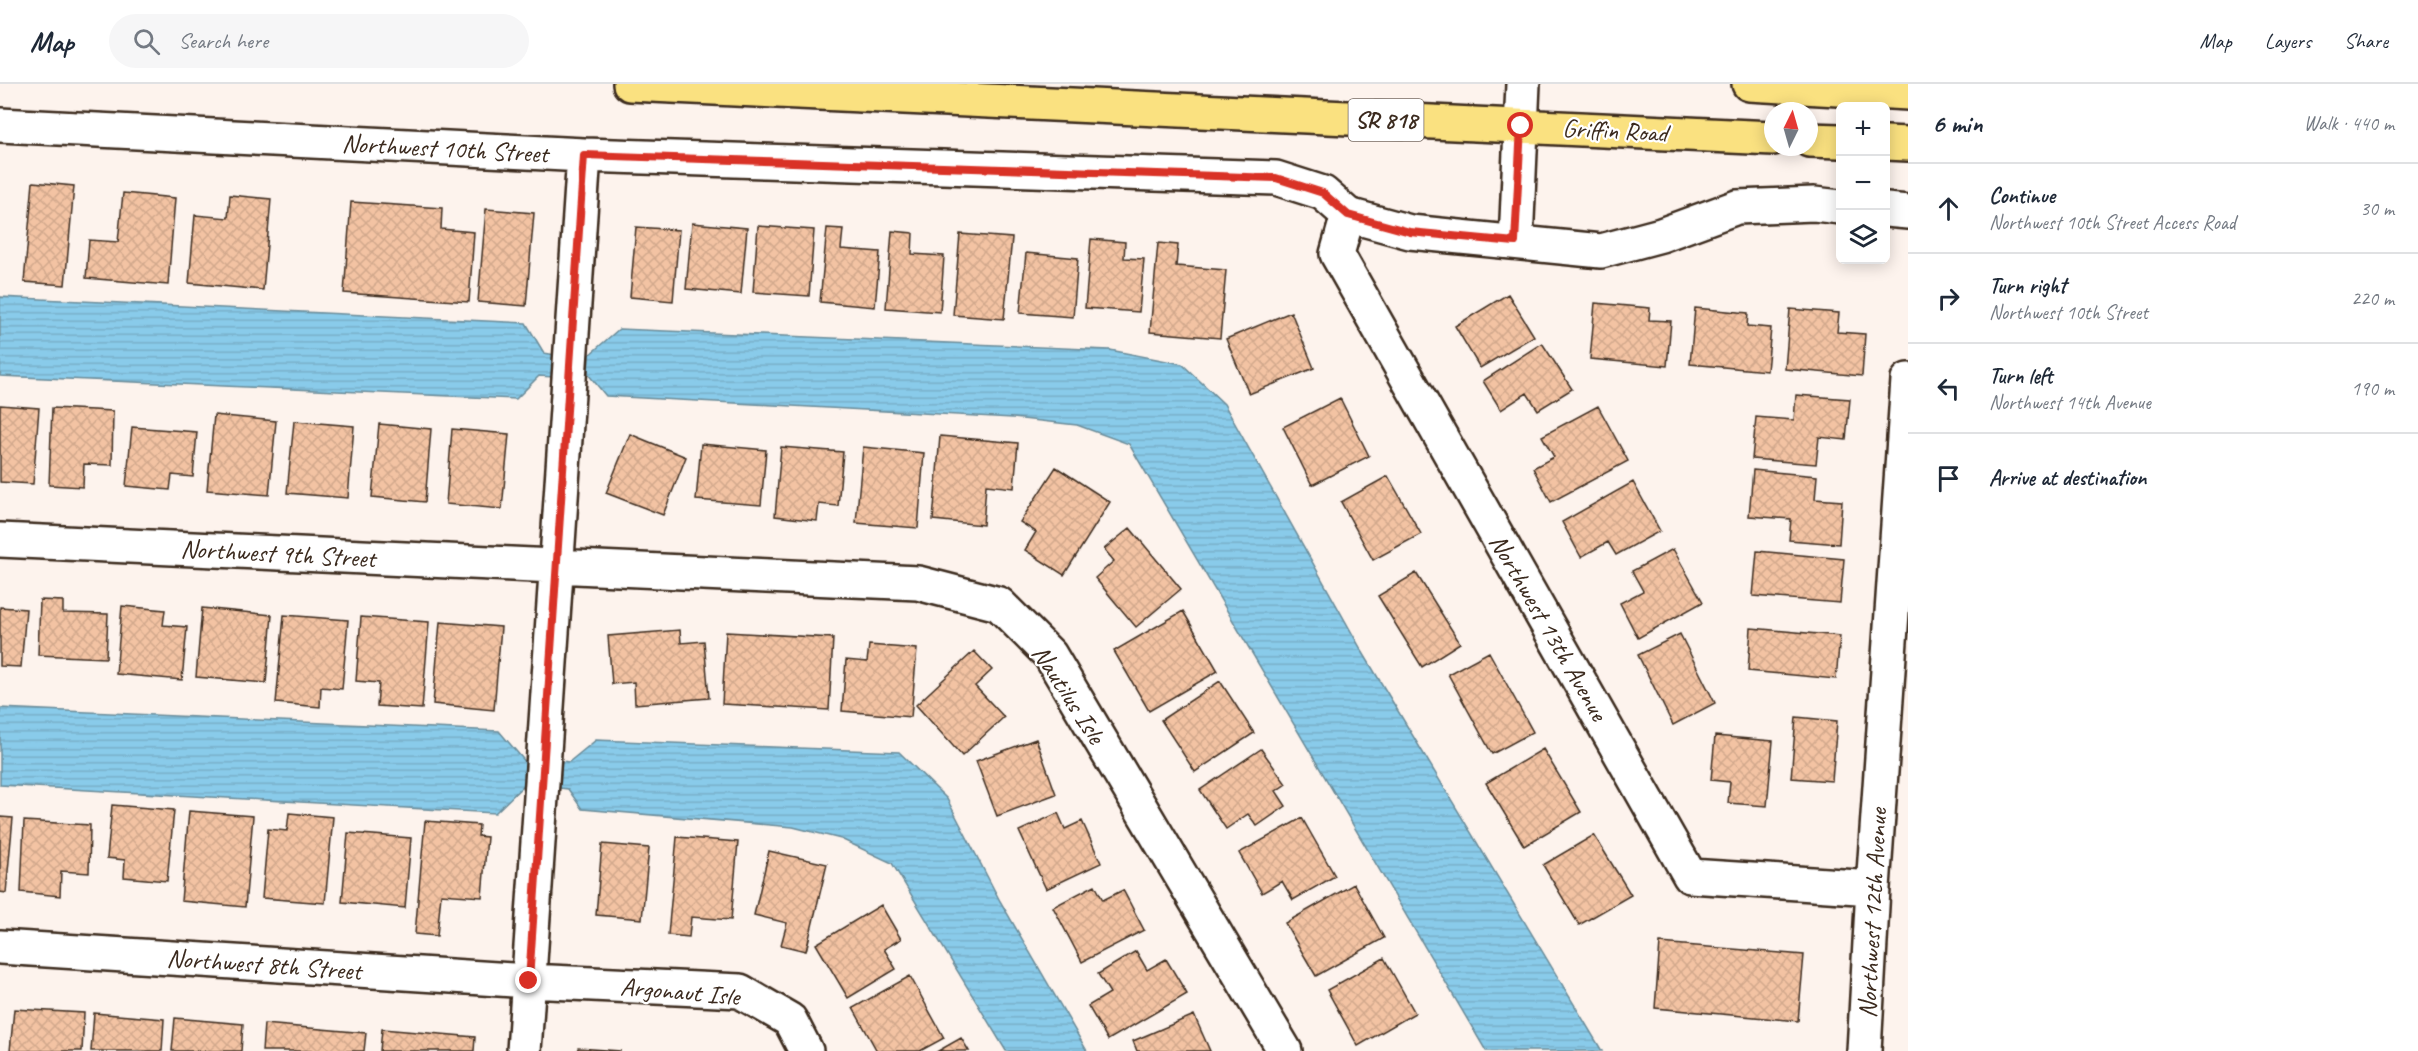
<!DOCTYPE html>
<html lang="en">
<head>
<meta charset="utf-8">
<style>
  :root { --surface:#fff; --page:#f6f6f7; --text:#1f2937; --muted:#747a83; --line:#e0e1e3 }
  body { margin:0; font-family:Caveat,sans-serif; background:var(--page); color:var(--text) }
  .controls { position:absolute; right:18px; top:18px; display:grid; overflow:hidden; border-radius:9px; box-shadow:0 3px 15px #0003 }
  .controls button { width:54px; height:54px; display:grid; place-items:center; padding:0; border:0; border-bottom:2px solid var(--line); background:var(--surface); color:var(--text); font:30px sans-serif }
  .compass { position:absolute; left:1764px; top:18px; width:54px; height:54px; border-radius:50%; background:var(--surface); box-shadow:0 3px 15px #0003; rotate:5deg }
  .stop { position:absolute; width:18px; height:18px; margin:-14px; border:4px solid #d93025; border-radius:50%; background:#fff }
  .stop.end { background:#d93025; border-color:#fff; box-shadow:0 2px 6px #0008 }
  .list { margin:0; padding:0; list-style:none }
  h2 { display:flex; justify-content:space-between; align-items:center; height:78px; margin:0; padding:0 24px; font-size:26px }
  h2 small { font-size:20px; font-weight:400; color:var(--muted) }
  .list li { display:grid; grid-template-columns:39px 1fr auto; gap:18px; align-items:center; box-sizing:border-box; height:90px; padding:0 24px; border-top:2px solid var(--line) }
  .list b { display:block; font-size:22px; white-space:nowrap }
  .list p { margin:0; font-size:20px; white-space:nowrap; color:var(--muted) }
  .list em { font-size:20px; font-style:normal; color:var(--muted) }
  .icon { flex:none; width:33px; height:33px; fill:none; stroke:currentColor; stroke-width:2; stroke-linecap:round; stroke-linejoin:round }
  .map { position:relative; flex:none; width:1908px; height:967px; overflow:hidden }
  header { display:flex; align-items:center; gap:36px; box-sizing:border-box; height:84px; padding:0 30px; background:var(--surface); border-bottom:2px solid var(--line) }
  header strong { font-size:28px }
  nav { display:flex; gap:33px; margin-inline-start:auto; font-size:21px }
  .search { width:420px; height:54px; background:var(--page); display:flex; align-items:center; gap:15px; box-sizing:border-box; padding:0 21px; border-radius:33px; color:var(--muted); font-size:22px }
  main { display:flex }
  aside { flex:1; background:var(--surface) }
  .map>svg:first-child { display:block }
  .water { fill:url(#water-rules); stroke:#6a8b98; stroke-width:1.5 }
  .building { fill:url(#building-cross-hatch); stroke:#3b2a1e; stroke-width:1.5 }
  .lines { fill:none; stroke-linecap:round; stroke-linejoin:round }
  .street-casing { stroke:#3b2a1e; stroke-width:38 }
  .primary-casing { stroke:#3b2a1e; stroke-width:38 }
  .street { stroke:#fff; stroke-width:33 }
  .primary { stroke:#fae180; stroke-width:33 }
  .route { stroke:#d93025; stroke-width:8 }
  .labels { text-anchor:middle; stroke-width:4.5; stroke-linejoin:round; paint-order:stroke }
  .shield { fill:#fff; stroke:#766a62; stroke-width:1.5 }
  .shield-label { font-size:24px; font-weight:bold; fill:#3b2a1e }
  .street-label { font-size:26px; fill:#3b2a1e; stroke:#fff }
</style>
</head>
<body>
<header>
<strong>Map</strong>
<div class="search"><svg class="icon" aria-label="search" viewBox="0 0 24 24"><circle cx="10" cy="10" r="6"/><path d="M15 15l6 6"/></svg>Search here</div>
<nav><a>Map</a><a>Layers</a><a>Share</a></nav>
</header>
<main>
<div class="map">
<svg width="1908" height="967" viewBox="0 0 1908 967">
  <defs>
    <pattern id="water-rules" width="6" height="5" patternUnits="userSpaceOnUse" patternTransform="scale(1.5)"><rect width="6" height="5" fill="#89cbea"/><path d="M0 2.5h6" fill="none" stroke="#77aec8"/></pattern>
    <pattern id="building-cross-hatch" width="8" height="8" patternUnits="userSpaceOnUse" patternTransform="scale(1.5)"><rect width="8" height="8" fill="#f3c3a3"/><path d="M0 0l8 8M0 8l8-8" fill="none" stroke="#d1a88c"/></pattern>
  </defs>
  <rect width="100%" height="100%" fill="#fdf3ed"/>
  <filter id="ink" filterUnits="userSpaceOnUse"><feTurbulence type="fractalNoise" baseFrequency=".0167" numOctaves="2"/><feDisplacementMap in="SourceGraphic" scale="12" xChannelSelector="R" yChannelSelector="G"/><feConvolveMatrix kernelMatrix="1 2 1 2 8 2 1 2 1" color-interpolation-filters="sRGB"/></filter>
  <g filter="url(#ink)">
    <path class="water" d="M0 213 526 239 544 269 556 271 553 293 539 292 516 315 0 292Z
      M619 245 1110 266 1182 280 1224 320 1362 567 1602 967H1486L1129 360 1077 341 1013 334 606 312 588 290 589 271Z
      M0 624 499 647 528 681 526 699 495 729 0 701Z
      M596 656 899 668 947 715 1000 817 1087 967H1006L892 779 841 755 793 743 582 725 568 705 560 704 562 677 569 678Z"/>
    <path class="building" d="M33 98 74 102 65 201 24 198Z
      M123 109 175 114 168 201 86 194 89 156 118 158Z
      M230 111 271 115 263 206 189 199 195 131 228 134Z
      M351 118 442 124 441 145 474 148 469 218 344 209Z
      M486 125 534 129 526 222 478 218Z
      M692 139 747 144 741 210 686 205Z
      M758 142 814 146 809 212 753 208Z
      M636 143 679 146 673 217 630 213Z
      M827 144 843 145 841 165 880 168 875 223 820 218Z
      M892 147 913 149 912 170 944 172 940 228 886 224Z
      M960 150 1012 154 1004 235 953 231Z
      M1091 155 1125 158 1124 174 1144 175 1139 228 1085 224Z
      M1158 159 1178 161 1176 182 1226 186 1220 254 1150 248Z
      M1026 169 1078 174 1073 233 1020 229Z
      M1508 210 1534 252 1480 284 1455 242Z
      M1595 219 1650 224 1649 236 1671 237 1667 282 1590 275Z
      M1695 224 1748 229 1747 242 1771 244 1767 287 1690 280Z
      M1790 225 1839 229 1837 248 1865 250 1862 292 1785 285Z
      M1291 228 1314 284 1249 310 1226 255Z
      M1542 259 1572 305 1538 326 1527 309 1501 326 1483 297Z
      M1796 311 1850 315 1846 356 1819 353 1816 380 1752 375 1756 333 1794 336Z
      M1340 314 1369 372 1312 401 1283 343Z
      M0 321 39 324 33 400 0 398Z
      M1598 322 1628 377 1551 418 1533 384 1554 373 1542 352Z
      M52 324 113 327 112 381 84 380 83 403 49 401Z
      M214 331 276 337 269 411 207 406Z
      M294 337 354 342 348 414 287 409Z
      M379 340 431 345 425 418 372 413Z
      M132 343 197 348 193 393 172 391 170 406 126 402Z
      M452 345 509 350 502 425 446 420Z
      M630 350 686 373 663 431 606 409Z
      M940 352 1018 359 1014 404 986 401 983 441 933 436Z
      M701 360 766 366 761 421 696 416Z
      M781 363 843 368 838 422 819 420 817 437 775 432Z
      M863 363 924 369 918 444 856 439Z
      M1056 383 1110 418 1064 491 1025 466 1036 448 1020 438Z
      M1753 386 1817 392 1815 415 1842 417 1839 460 1789 456 1791 435 1749 432Z
      M1388 392 1421 450 1373 476 1341 418Z
      M1633 398 1660 447 1616 471 1608 458 1581 473 1562 438Z
      M1130 444 1181 505 1136 543 1095 494 1114 477 1104 465Z
      M1673 465 1703 518 1638 554 1620 519 1643 507 1632 487Z
      M1757 467 1844 475 1840 519 1753 512Z
      M1416 489 1460 559 1422 583 1378 512Z
      M40 516 63 517V529L108 530 106 574 38 571Z
      M122 522 165 526 163 541 187 543 182 596 116 590Z
      M0 523 26 525 21 583 0 582Z
      M202 524 272 531 266 599 196 593Z
      M1183 527 1218 587 1149 627 1114 567Z
      M284 531 348 536 342 605 321 603 320 623 276 619Z
      M361 533 429 538 422 625 377 622 379 599 356 597Z
      M440 538 501 543 494 626 433 620Z
      M1751 544 1840 552 1836 595 1748 587Z
      M680 546 681 559 704 557 709 614 635 620 634 598 612 600 608 552Z
      M726 548 833 554 829 626 722 620Z
      M1680 550 1715 619 1673 641 1638 571Z
      M869 561 917 565 911 633 842 627 846 576 867 578Z
      M974 567 992 586 975 602 1004 633 962 672 916 621Z
      M1489 568 1533 648 1492 670 1448 590Z
      M1220 597 1254 649 1195 688 1161 636Z
      M1796 633 1837 637 1832 697 1791 694Z
      M1715 652 1773 657 1767 722 1728 719 1730 698 1711 696Z
      M1036 655 1056 710 997 732 976 677Z
      M1261 665 1286 700 1276 707 1286 722 1257 742 1248 730 1226 745 1200 706Z
      M1543 665 1581 728 1524 762 1486 699Z
      M112 721 174 726 167 797 124 793 125 776 107 774Z
      M189 727 253 732 245 823 181 817Z
      M289 729 333 733 325 819 262 814 268 745 287 747Z
      M1058 729 1065 745 1082 737 1101 779 1046 805 1019 747Z
      M0 733 13 734 6 809 0 808Z
      M1302 734 1335 792 1293 816 1282 797 1262 809 1239 769Z
      M24 737 90 741 89 789 61 787 60 812 21 808Z
      M425 737 479 741 478 752 487 753 482 813 441 810 437 852 415 850Z
      M348 749 411 754 405 824 342 818Z
      M1594 751 1631 811 1579 841 1543 781Z
      M677 753 738 758 731 836 691 833 689 853 668 851Z
      M602 760 649 764 642 835 596 831Z
      M769 767 827 780 806 867 781 861 787 839 754 831Z
      M1354 800 1384 854 1316 892 1285 839Z
      M1095 801 1103 816 1123 806 1144 846 1082 878 1053 823Z
      M881 821 901 855 884 865 896 885 848 914 816 860Z
      M1660 859 1804 871 1798 937 1655 924Z
      M1136 867 1147 886 1166 875 1187 910 1108 956 1088 922 1110 909 1098 890Z
      M1384 874 1415 929 1358 962 1327 906Z
      M910 892 944 954 920 967H877L853 924Z
      M14 925 84 929 82 967H10Z
      M94 929 164 935 162 967H91Z
      M1194 931 1210 967H1137L1133 957Z
      M175 934 243 940 241 967H172Z
      M264 940 366 949 364 967H262Z
      M382 945 475 953 474 967H380Z
      M961 954 969 967H938Z
      M578 964 621 967H577Z"/>
    <g class="lines">
      <defs>
        <path id="street" d="M0 41 584 71 1276 94 1323 109 1348 131 1410 148 1601 167 1661 151 1737 123 1814 120 1840 123
          M1886 126 1908 128
          M1348 131 1337 170 1690 792 1873 804
          M1516 158 1523 0
          M0 456 918 499 999 520 1050 571 1285 967
          M0 863 529 897 740 907 790 936 806 967
          M524 967 584 71
          M1864 967 1873 804 1908 296"/>
        <path id="primary" d="M630 0 1773 54
          M1749 0 1908 9
          M1809 56 1840 57
          M1886 59 1908 60"/>
      </defs>
      <use href="#street" class="street-casing"/>
      <use href="#primary" class="primary-casing"/>
      <use href="#street" class="street"/>
      <use href="#primary" class="primary"/>
    </g>
  </g>
  <g class="lines" filter="url(#ink)">
    <path class="route" d="M529 897 584 71 1276 94 1323 109 1348 131 1410 148 1515 158 1521 42"/>
  </g>
  <g class="labels">
    <rect class="shield" x="1348.5" y="15" width="75" height="42" rx="4.5"/>
    <g class="shield-label">
      <text x="1386" y="44">SR 818</text>
    </g>
    <g class="street-label">
      <text transform="translate(1615 46) rotate(3)" y="9">Griffin Road</text>
      <text transform="translate(445 64) rotate(3)" y="9">Northwest 10th Street</text>
      <text transform="translate(278 469) rotate(3)" y="9">Northwest 9th Street</text>
      <text transform="translate(1549 543) rotate(60)" y="9">Northwest 13th Avenue</text>
      <text transform="translate(1069 610) rotate(57)" y="9">Nautilus Isle</text>
      <text transform="translate(1872 829) rotate(-87)" y="9">Northwest 12th Avenue</text>
      <text transform="translate(264 880) rotate(4)" y="9">Northwest 8th Street</text>
      <text transform="translate(680 907) rotate(5)" y="9">Argonaut Isle</text>
    </g>
  </g>
</svg>
<div class="controls">
<button>+</button>
<button>−</button>
<button><svg class="icon" aria-label="layers" viewBox="0 0 24 24"><path d="M12 4l9 5-9 5-9-5zM3 14l9 5 9-5"/></svg></button>
</div>
<svg class="compass" viewBox="-18 -18 36 36"><path d="M0-13l5 13h-10z" fill="#e53935"/><path d="M0 13l5-13h-10z" fill="#747a83"/></svg>
<div class="stop" style="left:1521px;top:42px"></div>
<div class="stop end" style="left:529px;top:897px"></div>
</div>
<aside>
<h2>6 min<small>Walk · 440 m</small></h2>
<ul class="list">
<li><svg class="icon" aria-label="ahead" viewBox="0 0 24 24"><path d="M12 20V5M6 11l6-6 6 6"/></svg><div><b>Continue</b><p>Northwest 10th Street Access Road</p></div><em>30 m</em></li>
<li><svg class="icon" aria-label="right" viewBox="0 0 24 24"><path d="M7 20v-9h11M14 6l5 5-5 5"/></svg><div><b>Turn right</b><p>Northwest 10th Street</p></div><em>220 m</em></li>
<li><svg class="icon" aria-label="left" viewBox="0 0 24 24"><path d="M17 20v-9H6M10 6l-5 5 5 5"/></svg><div><b>Turn left</b><p>Northwest 14th Avenue</p></div><em>190 m</em></li>
<li><svg class="icon" aria-label="arrive" viewBox="0 0 24 24"><path d="M6 21V4h12l-3 4 3 4H6"/></svg><div><b>Arrive at destination</b></div></li>
</ul>
</aside>
</main>
</body>
</html>
